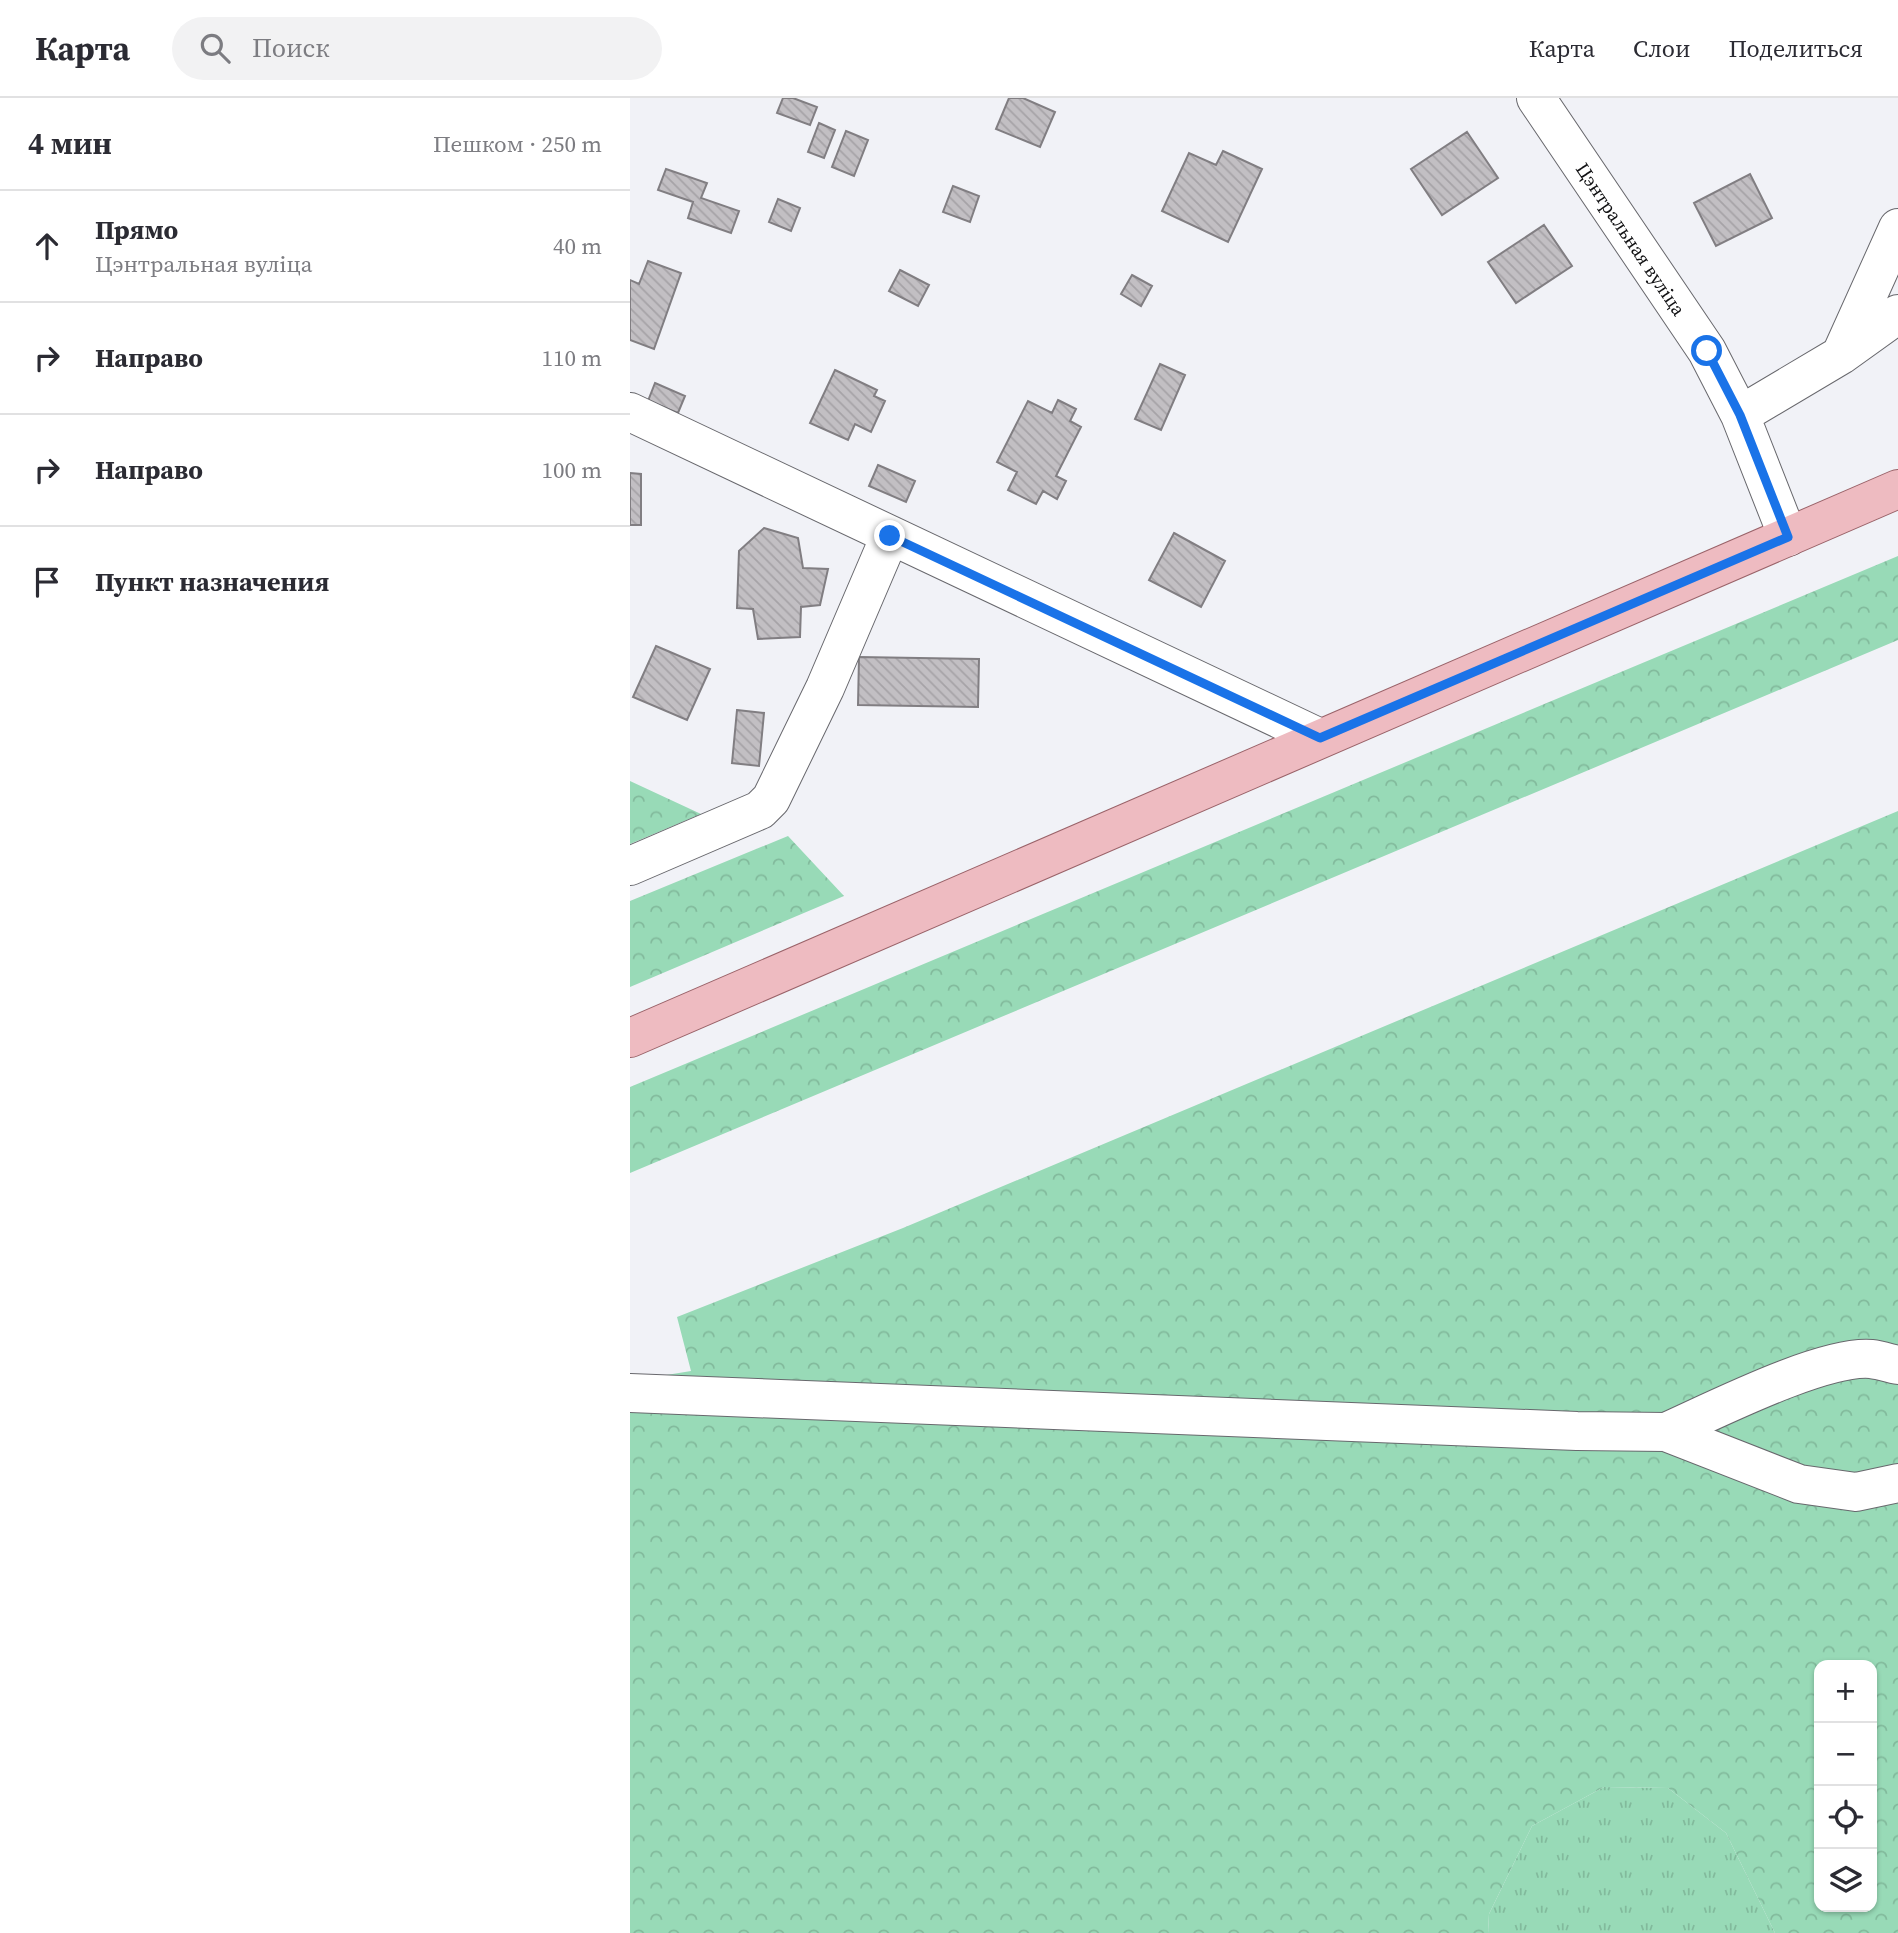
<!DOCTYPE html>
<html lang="ru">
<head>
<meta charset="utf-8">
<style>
  :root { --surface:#fff; --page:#f2f2f3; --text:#2b2b33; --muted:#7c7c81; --line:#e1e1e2 }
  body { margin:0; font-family:"Source Serif 4",serif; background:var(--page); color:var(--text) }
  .controls { position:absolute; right:21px; bottom:21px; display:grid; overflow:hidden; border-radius:14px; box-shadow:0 2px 5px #0004 }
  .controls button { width:63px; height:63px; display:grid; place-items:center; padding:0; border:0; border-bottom:2px solid var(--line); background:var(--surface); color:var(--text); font:35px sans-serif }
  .stop { position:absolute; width:21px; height:21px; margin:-16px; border:5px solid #1a73e8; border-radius:50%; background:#fff }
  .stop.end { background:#1a73e8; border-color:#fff; box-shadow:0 2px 7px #0008 }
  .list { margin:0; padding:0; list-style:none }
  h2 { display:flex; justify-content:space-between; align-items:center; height:91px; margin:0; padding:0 28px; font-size:30px }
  h2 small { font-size:23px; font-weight:400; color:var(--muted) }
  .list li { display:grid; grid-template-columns:46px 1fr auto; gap:21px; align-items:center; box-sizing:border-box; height:112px; padding:0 28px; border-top:2px solid var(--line) }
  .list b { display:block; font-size:26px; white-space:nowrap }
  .list p { margin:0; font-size:23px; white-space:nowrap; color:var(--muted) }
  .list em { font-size:23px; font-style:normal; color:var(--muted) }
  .icon { flex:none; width:38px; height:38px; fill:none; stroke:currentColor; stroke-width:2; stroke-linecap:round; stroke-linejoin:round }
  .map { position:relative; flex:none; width:1268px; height:1835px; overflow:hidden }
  header { display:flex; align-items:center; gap:42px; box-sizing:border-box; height:98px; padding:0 35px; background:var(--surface); border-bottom:2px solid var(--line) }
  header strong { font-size:33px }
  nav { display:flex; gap:38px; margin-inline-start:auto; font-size:24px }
  .search { width:490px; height:63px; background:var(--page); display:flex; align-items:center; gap:18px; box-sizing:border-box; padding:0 24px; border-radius:38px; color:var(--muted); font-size:26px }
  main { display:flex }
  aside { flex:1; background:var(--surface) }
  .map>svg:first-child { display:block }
  .grass { fill:url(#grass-tufts) }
  .forest { fill:url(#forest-crowns); fill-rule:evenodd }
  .building { fill:url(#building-back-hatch); stroke:#817e82; stroke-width:2 }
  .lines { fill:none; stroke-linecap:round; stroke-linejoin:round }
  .minor-casing { stroke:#68686d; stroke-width:40 }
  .major-casing { stroke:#9a6369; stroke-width:40 }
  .minor { stroke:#fff; stroke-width:38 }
  .major { stroke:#eebbc1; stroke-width:38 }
  .route { stroke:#1a73e8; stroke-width:9 }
  .labels { text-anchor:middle; stroke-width:5; stroke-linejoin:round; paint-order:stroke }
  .street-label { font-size:19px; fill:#121214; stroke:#fff }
</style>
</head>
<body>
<header>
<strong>Карта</strong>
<div class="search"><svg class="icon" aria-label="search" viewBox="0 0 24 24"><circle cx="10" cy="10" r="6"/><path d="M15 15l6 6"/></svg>Поиск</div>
<nav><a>Карта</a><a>Слои</a><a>Поделиться</a></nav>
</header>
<main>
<aside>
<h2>4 мин<small>Пешком · 250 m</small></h2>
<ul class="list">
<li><svg class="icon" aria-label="ahead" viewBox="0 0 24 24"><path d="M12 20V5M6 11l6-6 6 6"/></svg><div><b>Прямо</b><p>Цэнтральная вуліца</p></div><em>40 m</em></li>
<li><svg class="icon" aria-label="right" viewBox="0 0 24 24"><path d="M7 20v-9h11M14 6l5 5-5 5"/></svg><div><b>Направо</b></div><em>110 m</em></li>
<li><svg class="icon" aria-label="right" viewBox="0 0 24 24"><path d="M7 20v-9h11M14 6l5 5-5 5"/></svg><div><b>Направо</b></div><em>100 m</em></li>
<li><svg class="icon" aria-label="arrive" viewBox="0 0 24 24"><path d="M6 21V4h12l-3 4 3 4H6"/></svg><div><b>Пункт назначения</b></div></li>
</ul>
</aside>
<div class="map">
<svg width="1268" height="1835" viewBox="0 0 1268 1835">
  <defs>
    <pattern id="grass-tufts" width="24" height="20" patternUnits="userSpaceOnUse" patternTransform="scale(1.75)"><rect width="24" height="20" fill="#98dab7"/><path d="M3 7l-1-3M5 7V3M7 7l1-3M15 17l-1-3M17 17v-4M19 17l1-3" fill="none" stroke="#82ba9c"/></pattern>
    <pattern id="forest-crowns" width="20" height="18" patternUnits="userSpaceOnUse" patternTransform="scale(1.75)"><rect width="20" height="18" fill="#98dab7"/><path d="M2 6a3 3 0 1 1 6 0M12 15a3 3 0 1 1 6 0" fill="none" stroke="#82ba9c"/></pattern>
    <pattern id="building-back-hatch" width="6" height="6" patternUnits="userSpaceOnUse" patternTransform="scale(1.75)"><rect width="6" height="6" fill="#c2bfc3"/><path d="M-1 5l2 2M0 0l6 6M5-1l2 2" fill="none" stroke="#a6a3a7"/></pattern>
  </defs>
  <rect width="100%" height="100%" fill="#f1f2f7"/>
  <path class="grass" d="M974 1689 1038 1690 1096 1735 1145 1835H858L859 1816 902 1728Z"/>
  <path class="forest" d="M1268 458V542L0 1075V989Z
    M0 683 71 716 0 746Z
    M1268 713V1835H1145L1096 1735 1038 1690 974 1689 902 1728 859 1816 858 1835H0V1283L61 1273 47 1219 273 1130ZM1189 1567H1242V1809H1189Z
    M158 738 214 798 0 889V803Z"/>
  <path class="building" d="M153 0H163L187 9 180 27 147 15Z
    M379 0H393L425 14 410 49 366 31Z
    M189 25 205 32 194 60 178 54Z
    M216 33 238 42 224 78 202 69Z
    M837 34 868 80 812 117 781 71Z
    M593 53 632 71 598 144 532 113 559 55 586 67Z
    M36 71 77 85 71 100 109 113 101 135 58 120 63 104 28 92Z
    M1120 76 1142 120 1086 148 1064 105Z
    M323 88 349 98 340 124 313 114Z
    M148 101 170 110 161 133 139 124Z
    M914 127 942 168 886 205 858 164Z
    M18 163 51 175 24 251 0 242V182L9 186Z
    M270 172 299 187 288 208 259 193Z
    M502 177 522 188 511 208 491 196Z
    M530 266 555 277 531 332 505 321Z
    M205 272 247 292 244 298 255 303 241 334 225 326 218 342 180 325Z
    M25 285 55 298 48 315 18 303Z
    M428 302 446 311 440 323 451 329 426 378 436 383 427 401 413 393 406 406 378 392 387 374 367 364 398 303 422 315Z
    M248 367 285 383 276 404 239 388Z
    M0 375 11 376V427H0Z
    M134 430 168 440 173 470 198 471 190 507 171 509 170 539 128 541 123 511 107 510 109 453Z
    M544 435 595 463 571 509 519 482Z
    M26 548 80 571 57 622 3 599Z
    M229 559 349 561 348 609 228 607Z
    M107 612 134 615 129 668 102 665Z"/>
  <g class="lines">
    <defs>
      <path id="minor" d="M906 0 1077 253 1110 317 1158 439
        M1213 252 1268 130
        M0 314 690 640
        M1110 317 1211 257 1268 216
        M0 768 130 712 141 701 195 590 260 438
        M0 1295 947 1333 1036 1334 1169 1386 1226 1394 1268 1385
        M1036 1334C1083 1313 1193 1257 1241 1261 1250 1262 1259 1265 1268 1267"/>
      <path id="major" d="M0 940 1268 391"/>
    </defs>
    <use href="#minor" class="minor-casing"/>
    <use href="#major" class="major-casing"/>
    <use href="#minor" class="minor"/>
    <use href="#major" class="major"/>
  </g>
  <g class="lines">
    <path class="route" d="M260 438 690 640 1158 439 1110 317 1077 253"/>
  </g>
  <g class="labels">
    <g class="street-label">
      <text transform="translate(1001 141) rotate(56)" y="7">Цэнтральная вуліца</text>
    </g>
  </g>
</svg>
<div class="controls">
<button>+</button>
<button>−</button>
<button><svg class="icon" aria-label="locate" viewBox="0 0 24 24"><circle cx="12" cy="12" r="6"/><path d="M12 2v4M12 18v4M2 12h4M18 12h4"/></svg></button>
<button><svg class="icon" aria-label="layers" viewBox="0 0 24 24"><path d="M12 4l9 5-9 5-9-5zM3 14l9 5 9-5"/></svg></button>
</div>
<div class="stop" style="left:1077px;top:253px"></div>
<div class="stop end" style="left:260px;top:438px"></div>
</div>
</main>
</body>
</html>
